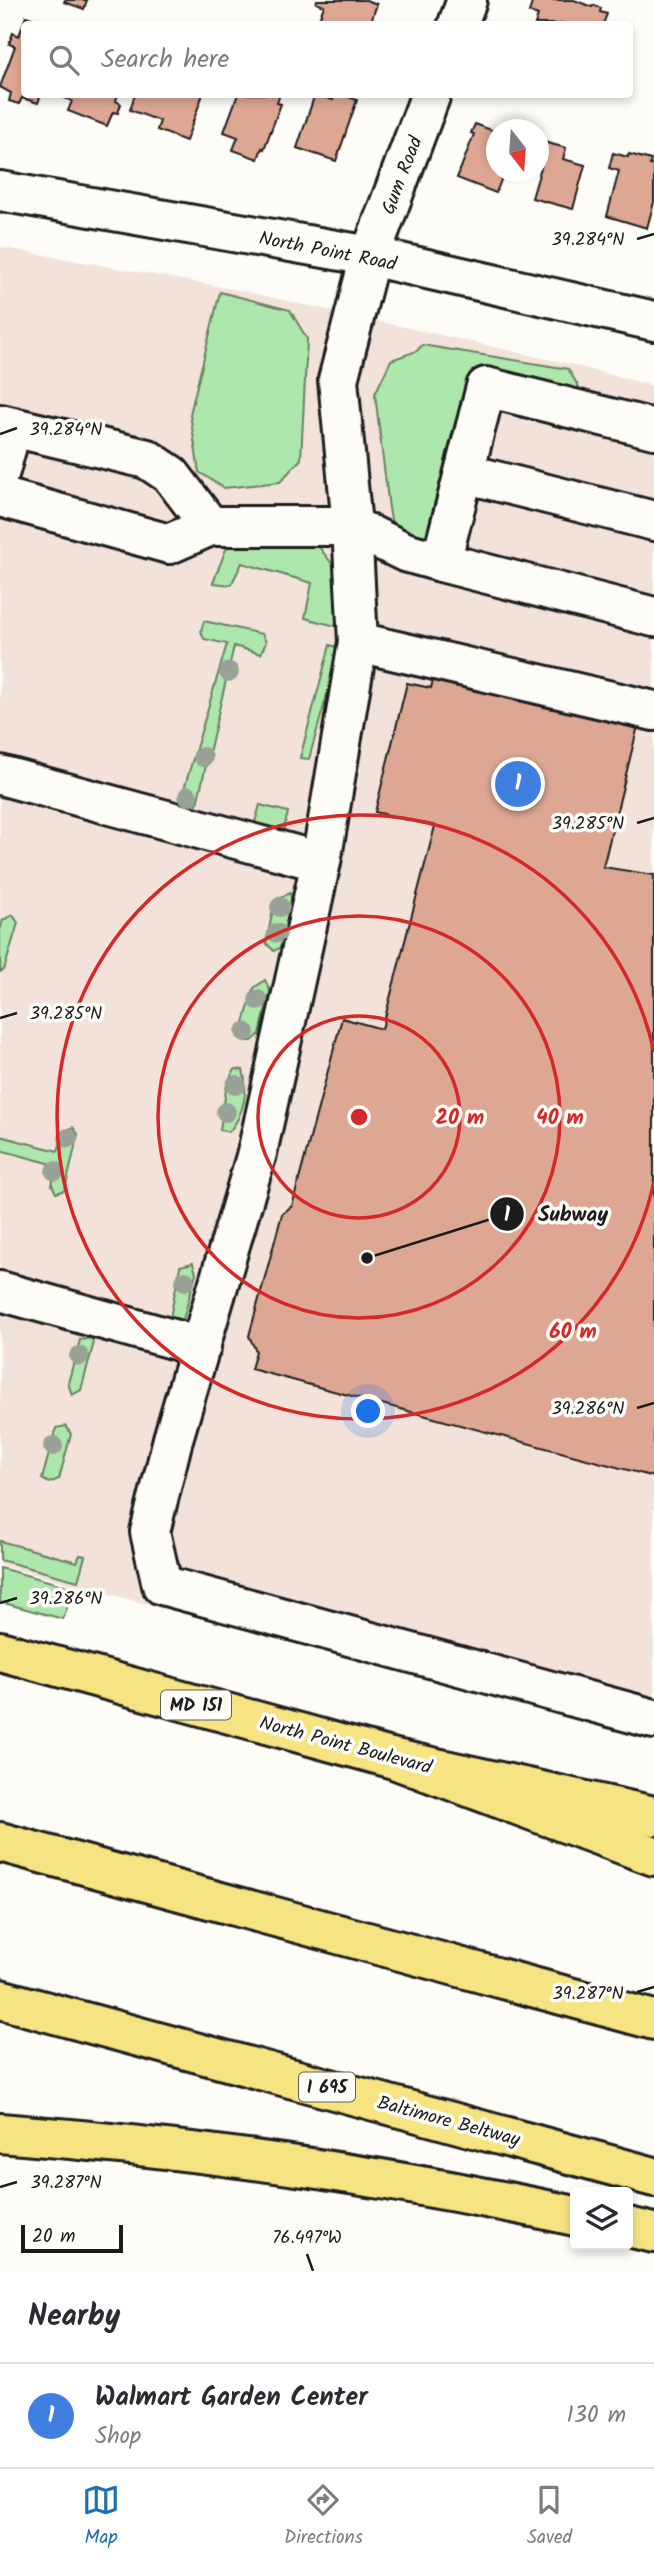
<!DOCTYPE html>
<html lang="en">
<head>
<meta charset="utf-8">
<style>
  :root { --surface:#fff; --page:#f7f7f7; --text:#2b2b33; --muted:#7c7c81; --line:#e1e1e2; --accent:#1f6fb2 }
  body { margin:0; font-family:Kalam,sans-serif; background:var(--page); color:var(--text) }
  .controls { position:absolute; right:21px; bottom:21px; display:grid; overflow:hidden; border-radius:7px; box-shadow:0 4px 10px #0003 }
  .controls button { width:63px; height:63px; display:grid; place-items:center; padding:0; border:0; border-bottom:2px solid var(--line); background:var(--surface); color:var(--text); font:35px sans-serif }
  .compass { position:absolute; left:486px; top:119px; width:63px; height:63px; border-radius:50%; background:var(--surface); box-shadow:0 4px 10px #0003; rotate:163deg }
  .scale { position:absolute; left:21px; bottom:18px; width:102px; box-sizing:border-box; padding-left:7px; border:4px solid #1c1c1c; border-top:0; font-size:19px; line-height:24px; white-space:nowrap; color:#1c1c1c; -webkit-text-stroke:5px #fdfcf7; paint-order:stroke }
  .you { position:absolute; left:369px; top:1412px; width:24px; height:24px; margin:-18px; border:5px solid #fff; border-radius:50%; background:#1a73e8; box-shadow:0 0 0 10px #1a73e833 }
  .badge { display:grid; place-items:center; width:46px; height:46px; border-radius:50%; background:var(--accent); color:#fff; font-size:23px; font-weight:700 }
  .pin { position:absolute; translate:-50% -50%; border:4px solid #fff; box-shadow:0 2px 7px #0006 }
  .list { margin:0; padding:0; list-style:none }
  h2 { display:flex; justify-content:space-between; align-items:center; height:91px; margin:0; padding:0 28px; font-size:30px }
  h2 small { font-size:23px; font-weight:400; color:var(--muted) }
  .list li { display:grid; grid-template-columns:46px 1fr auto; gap:21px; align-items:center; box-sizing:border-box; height:105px; padding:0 28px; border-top:2px solid var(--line) }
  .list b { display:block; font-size:26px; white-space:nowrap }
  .list p { margin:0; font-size:23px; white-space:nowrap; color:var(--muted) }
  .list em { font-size:23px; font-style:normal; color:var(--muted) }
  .icon { flex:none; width:38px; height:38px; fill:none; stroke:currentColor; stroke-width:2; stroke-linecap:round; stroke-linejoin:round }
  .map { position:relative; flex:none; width:654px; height:2271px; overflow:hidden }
  .search { position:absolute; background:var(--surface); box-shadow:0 4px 10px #0003; left:21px; right:21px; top:21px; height:77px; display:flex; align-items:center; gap:18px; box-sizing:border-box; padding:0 24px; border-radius:7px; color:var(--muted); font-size:26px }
  .sheet { height:196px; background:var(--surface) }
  nav { display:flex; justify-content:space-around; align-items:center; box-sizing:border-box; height:98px; border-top:2px solid var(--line); background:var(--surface); font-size:19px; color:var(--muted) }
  nav a { display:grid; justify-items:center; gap:4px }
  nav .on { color:var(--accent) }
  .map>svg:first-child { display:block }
  .built { fill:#f3e2d9 }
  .green { fill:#aee7ac; stroke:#658264; stroke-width:2 }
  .building { fill:#dda794; stroke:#1c1c1c; stroke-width:2 }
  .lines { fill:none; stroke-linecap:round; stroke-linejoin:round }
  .minor-casing { stroke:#1c1c1c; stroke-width:44 }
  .major-casing { stroke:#1c1c1c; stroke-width:44 }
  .highway-casing { stroke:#1c1c1c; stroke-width:44 }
  .minor { stroke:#fdfcf7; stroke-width:38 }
  .major { stroke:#f6e381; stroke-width:38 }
  .highway { stroke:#f6e381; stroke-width:38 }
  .tree { fill:#99a296 }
  .ticks { fill:none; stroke:#1c1c1c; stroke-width:2.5 }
  .ring { fill:none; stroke:#d62828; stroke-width:3.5 }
  .labels { text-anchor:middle; stroke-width:7; stroke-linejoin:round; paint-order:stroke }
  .shield { fill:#fdfcf7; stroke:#605f5e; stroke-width:2 }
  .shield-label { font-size:18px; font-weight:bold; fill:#1c1c1c }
  .street-label { font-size:19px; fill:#1c1c1c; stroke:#fdfcf7 }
  .ticks-label { font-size:18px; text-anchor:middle; fill:#1c1c1c; stroke:#fdfcf7; stroke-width:7; stroke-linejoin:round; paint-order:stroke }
  .centre { fill:#d62828; stroke:#fdfcf7; stroke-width:3.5 }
  .ring-label { font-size:21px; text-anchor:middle; font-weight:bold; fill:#d62828; stroke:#fdfcf7; stroke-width:7; stroke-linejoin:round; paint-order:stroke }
  .leader { fill:none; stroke:#1c1c1c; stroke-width:2.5 }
  .callout-dot { fill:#1c1c1c; stroke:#fdfcf7; stroke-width:2.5 }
  .mark-label { font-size:21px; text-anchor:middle; font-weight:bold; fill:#fff }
  .callout-label { font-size:21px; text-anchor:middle; font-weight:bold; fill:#1c1c1c; stroke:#fdfcf7; stroke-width:7; stroke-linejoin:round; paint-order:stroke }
</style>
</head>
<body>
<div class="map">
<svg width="654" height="2271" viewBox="0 0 654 2271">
  <rect width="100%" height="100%" fill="#fdfcf7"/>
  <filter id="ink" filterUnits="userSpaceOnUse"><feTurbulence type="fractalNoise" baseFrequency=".0143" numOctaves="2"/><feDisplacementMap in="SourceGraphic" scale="14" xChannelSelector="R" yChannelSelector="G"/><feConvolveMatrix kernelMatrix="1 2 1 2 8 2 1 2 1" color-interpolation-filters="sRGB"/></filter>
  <g filter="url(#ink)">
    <path class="built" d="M0 247 238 290 569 364 654 386V1739L0 1565Z"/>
    <path class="green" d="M220 292 290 310 307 339 301 459 280 482 224 488 199 472 190 414Z
      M422 345 568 369 580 389 556 394 501 384 494 422 456 419 416 576 398 560 389 508 375 394 391 360 417 351Z
      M286 536 319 547 340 574 343 628 305 618 312 583 242 563 231 585 213 583 228 544Z
      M204 621 262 634 266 642 261 654 234 646 197 804 181 799 227 644 204 639 201 631Z
      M330 645 340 648 309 759 300 758Z
      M260 805 288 812 281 841 251 836Z
      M290 893 293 905 285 944 274 951 266 943 275 900Z
      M13 915 18 923 4 970 0 972V930L3 920Z
      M265 980 270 991 260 1034 252 1041H246L241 1033 254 988Z
      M235 1069 243 1070C249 1091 243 1116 229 1132L220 1130 227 1083Z
      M73 1127 78 1134 65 1190 56 1193 52 1185 56 1165 0 1150V1136L58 1151 64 1132Z
      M193 1263 196 1273 183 1320 176 1323 170 1318 180 1266Z
      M92 1338 93 1346 81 1390 72 1395 68 1383 80 1340Z
      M66 1426 71 1434 59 1479 49 1483 42 1479 56 1428Z
      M0 1541 77 1562 80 1555 85 1556 78 1581 0 1560Z
      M0 1568 74 1588 63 1619 0 1602Z"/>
    <path class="building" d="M65 0H87L84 9 64 2Z
      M317 0H366L377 4 370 24H317L324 6 316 3Z
      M533 0H574L592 7 593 5 601 8 600 12 607 14 603 24H535L538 15 529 12Z
      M26 16 48 24H24V94H41L38 103 22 98 19 104 9 101 11 93 0 87 15 46 9 44 13 33 19 36Z
      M56 94H118L116 101 121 104 118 113 113 112 107 126 68 111 72 101Z
      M135 94H203L186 141 157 130 160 121 130 110Z
      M238 94H280L277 103 281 104 264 149 262 148 258 159 233 150 238 137 224 132Z
      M315 94 333 100 335 94H341L357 100 336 161 297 148Z
      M475 124 494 131 491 140 496 142V172H504L496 193 457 178 474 134 471 133Z
      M544 142 566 148 563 159 585 165 573 209 532 198 545 154 541 153Z
      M613 153 628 157 629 154 651 160 650 165 654 166V202L647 228 607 216 619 171 609 168Z
      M434 676 638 726 603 867 654 875V1477L251 1369 256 1351 249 1336 282 1214 292 1206 342 1018 382 1029 435 826 375 812 407 683 431 688Z"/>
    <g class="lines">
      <defs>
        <path id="minor" d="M458 24 467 0
          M431 94 370 256 338 380 352 526 358 642 321 862 257 1153 173 1439 150 1532 162 1585 654 1719
          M0 191 370 256 654 321
          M0 424 147 459 171 475 210 526H352L405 552 441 562 486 387 654 429
          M0 471 12 427
          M464 473 654 521
          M0 497 169 544 210 526
          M441 562 654 617
          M358 642 654 711
          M0 775 321 862
          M0 1291 201 1347"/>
        <path id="major" d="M0 1651 391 1758 654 1816"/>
        <path id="highway" d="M391 1758 654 1856
          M0 1842 654 2020
          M0 1999 654 2177
          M0 2133C193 2148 386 2175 575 2216
          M628 2227 654 2233"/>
      </defs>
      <use href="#minor" class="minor-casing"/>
      <use href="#major" class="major-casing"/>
      <use href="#highway" class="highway-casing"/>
      <use href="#minor" class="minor"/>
      <use href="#major" class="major"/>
      <use href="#highway" class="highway"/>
    </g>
    <g class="tree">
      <circle cx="229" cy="672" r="10"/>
      <circle cx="203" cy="757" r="10"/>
      <circle cx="188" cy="796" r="10"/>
      <circle cx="280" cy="907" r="10"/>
      <circle cx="277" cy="933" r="10"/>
      <circle cx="258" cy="1000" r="10"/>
      <circle cx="245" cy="1032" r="10"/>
      <circle cx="236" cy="1085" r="10"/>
      <circle cx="226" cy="1112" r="10"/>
      <circle cx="68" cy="1138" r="10"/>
      <circle cx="55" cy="1171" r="10"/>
      <circle cx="185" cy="1281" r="10"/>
      <circle cx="79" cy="1356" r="10"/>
      <circle cx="53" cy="1446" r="10"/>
    </g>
  </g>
  <path class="ticks" d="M637 239 654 234M0 434 17 428M637 823 654 818M0 1018 17 1013M637 1408 654 1403M0 1603 17 1598M637 1992 654 1987M0 2187 17 2182M307 2254 313 2271"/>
  <g class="ring">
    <circle cx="359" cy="1117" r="101"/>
    <circle cx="359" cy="1117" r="201"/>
    <path d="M654 1182A302 302 0 1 1 654 1052"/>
  </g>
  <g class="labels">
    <g class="shield">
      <rect x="161" y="1690.5" width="70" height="29" rx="5"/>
      <rect x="299" y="2072.5" width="56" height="29" rx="5"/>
    </g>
    <g class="shield-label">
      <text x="196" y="1711">MD 151</text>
      <text x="327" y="2093">I 695</text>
    </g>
    <g class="street-label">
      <text transform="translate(401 175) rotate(-69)" y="7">Gum Road</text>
      <text transform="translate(328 250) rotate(11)" y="7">North Point Road</text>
      <text transform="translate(346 1744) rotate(15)" y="7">North Point Boulevard</text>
      <text transform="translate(449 2120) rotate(15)" y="7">Baltimore Beltway</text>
    </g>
  </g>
  <g class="ticks-label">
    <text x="588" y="245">39.284°N</text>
    <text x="66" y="435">39.284°N</text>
    <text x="588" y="829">39.285°N</text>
    <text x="66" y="1019">39.285°N</text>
    <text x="588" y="1414">39.286°N</text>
    <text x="66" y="1604">39.286°N</text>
    <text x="588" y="1999">39.287°N</text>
    <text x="66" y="2188">39.287°N</text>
    <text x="307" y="2243">76.497°W</text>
  </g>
  <circle cx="359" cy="1117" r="10" class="centre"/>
  <g class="ring-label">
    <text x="460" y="1124">20 m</text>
    <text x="560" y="1124">40 m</text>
    <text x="573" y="1338">60 m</text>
  </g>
  <path class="leader" d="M367 1258L507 1214"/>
  <g class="callout-dot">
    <circle cx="367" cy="1258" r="7"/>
    <circle cx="507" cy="1214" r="18"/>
  </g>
  <g class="mark-label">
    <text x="507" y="1221">1</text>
  </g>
  <g class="callout-label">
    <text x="573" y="1221">Subway</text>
  </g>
</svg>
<div class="controls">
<button><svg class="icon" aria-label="layers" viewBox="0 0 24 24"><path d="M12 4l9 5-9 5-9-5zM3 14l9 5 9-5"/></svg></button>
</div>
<svg class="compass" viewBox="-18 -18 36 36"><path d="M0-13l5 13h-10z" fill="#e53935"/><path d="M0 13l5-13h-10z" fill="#7c7c81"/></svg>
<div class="scale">20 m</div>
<div class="you"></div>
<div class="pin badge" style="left:518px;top:784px;background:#3f7fe0">1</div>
<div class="search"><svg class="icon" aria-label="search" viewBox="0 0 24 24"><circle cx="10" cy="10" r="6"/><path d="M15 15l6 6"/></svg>Search here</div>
</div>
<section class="sheet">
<h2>Nearby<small></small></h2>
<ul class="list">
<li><span class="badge" style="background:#3f7fe0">1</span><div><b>Walmart Garden Center</b><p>Shop</p></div><em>130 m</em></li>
</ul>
</section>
<nav>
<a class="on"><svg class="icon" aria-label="map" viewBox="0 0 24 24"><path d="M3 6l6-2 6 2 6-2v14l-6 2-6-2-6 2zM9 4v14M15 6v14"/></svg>Map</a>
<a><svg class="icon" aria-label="directions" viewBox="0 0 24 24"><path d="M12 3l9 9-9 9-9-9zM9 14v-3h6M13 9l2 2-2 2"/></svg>Directions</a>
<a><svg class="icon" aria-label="saved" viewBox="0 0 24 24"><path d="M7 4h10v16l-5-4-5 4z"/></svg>Saved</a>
</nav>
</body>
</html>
